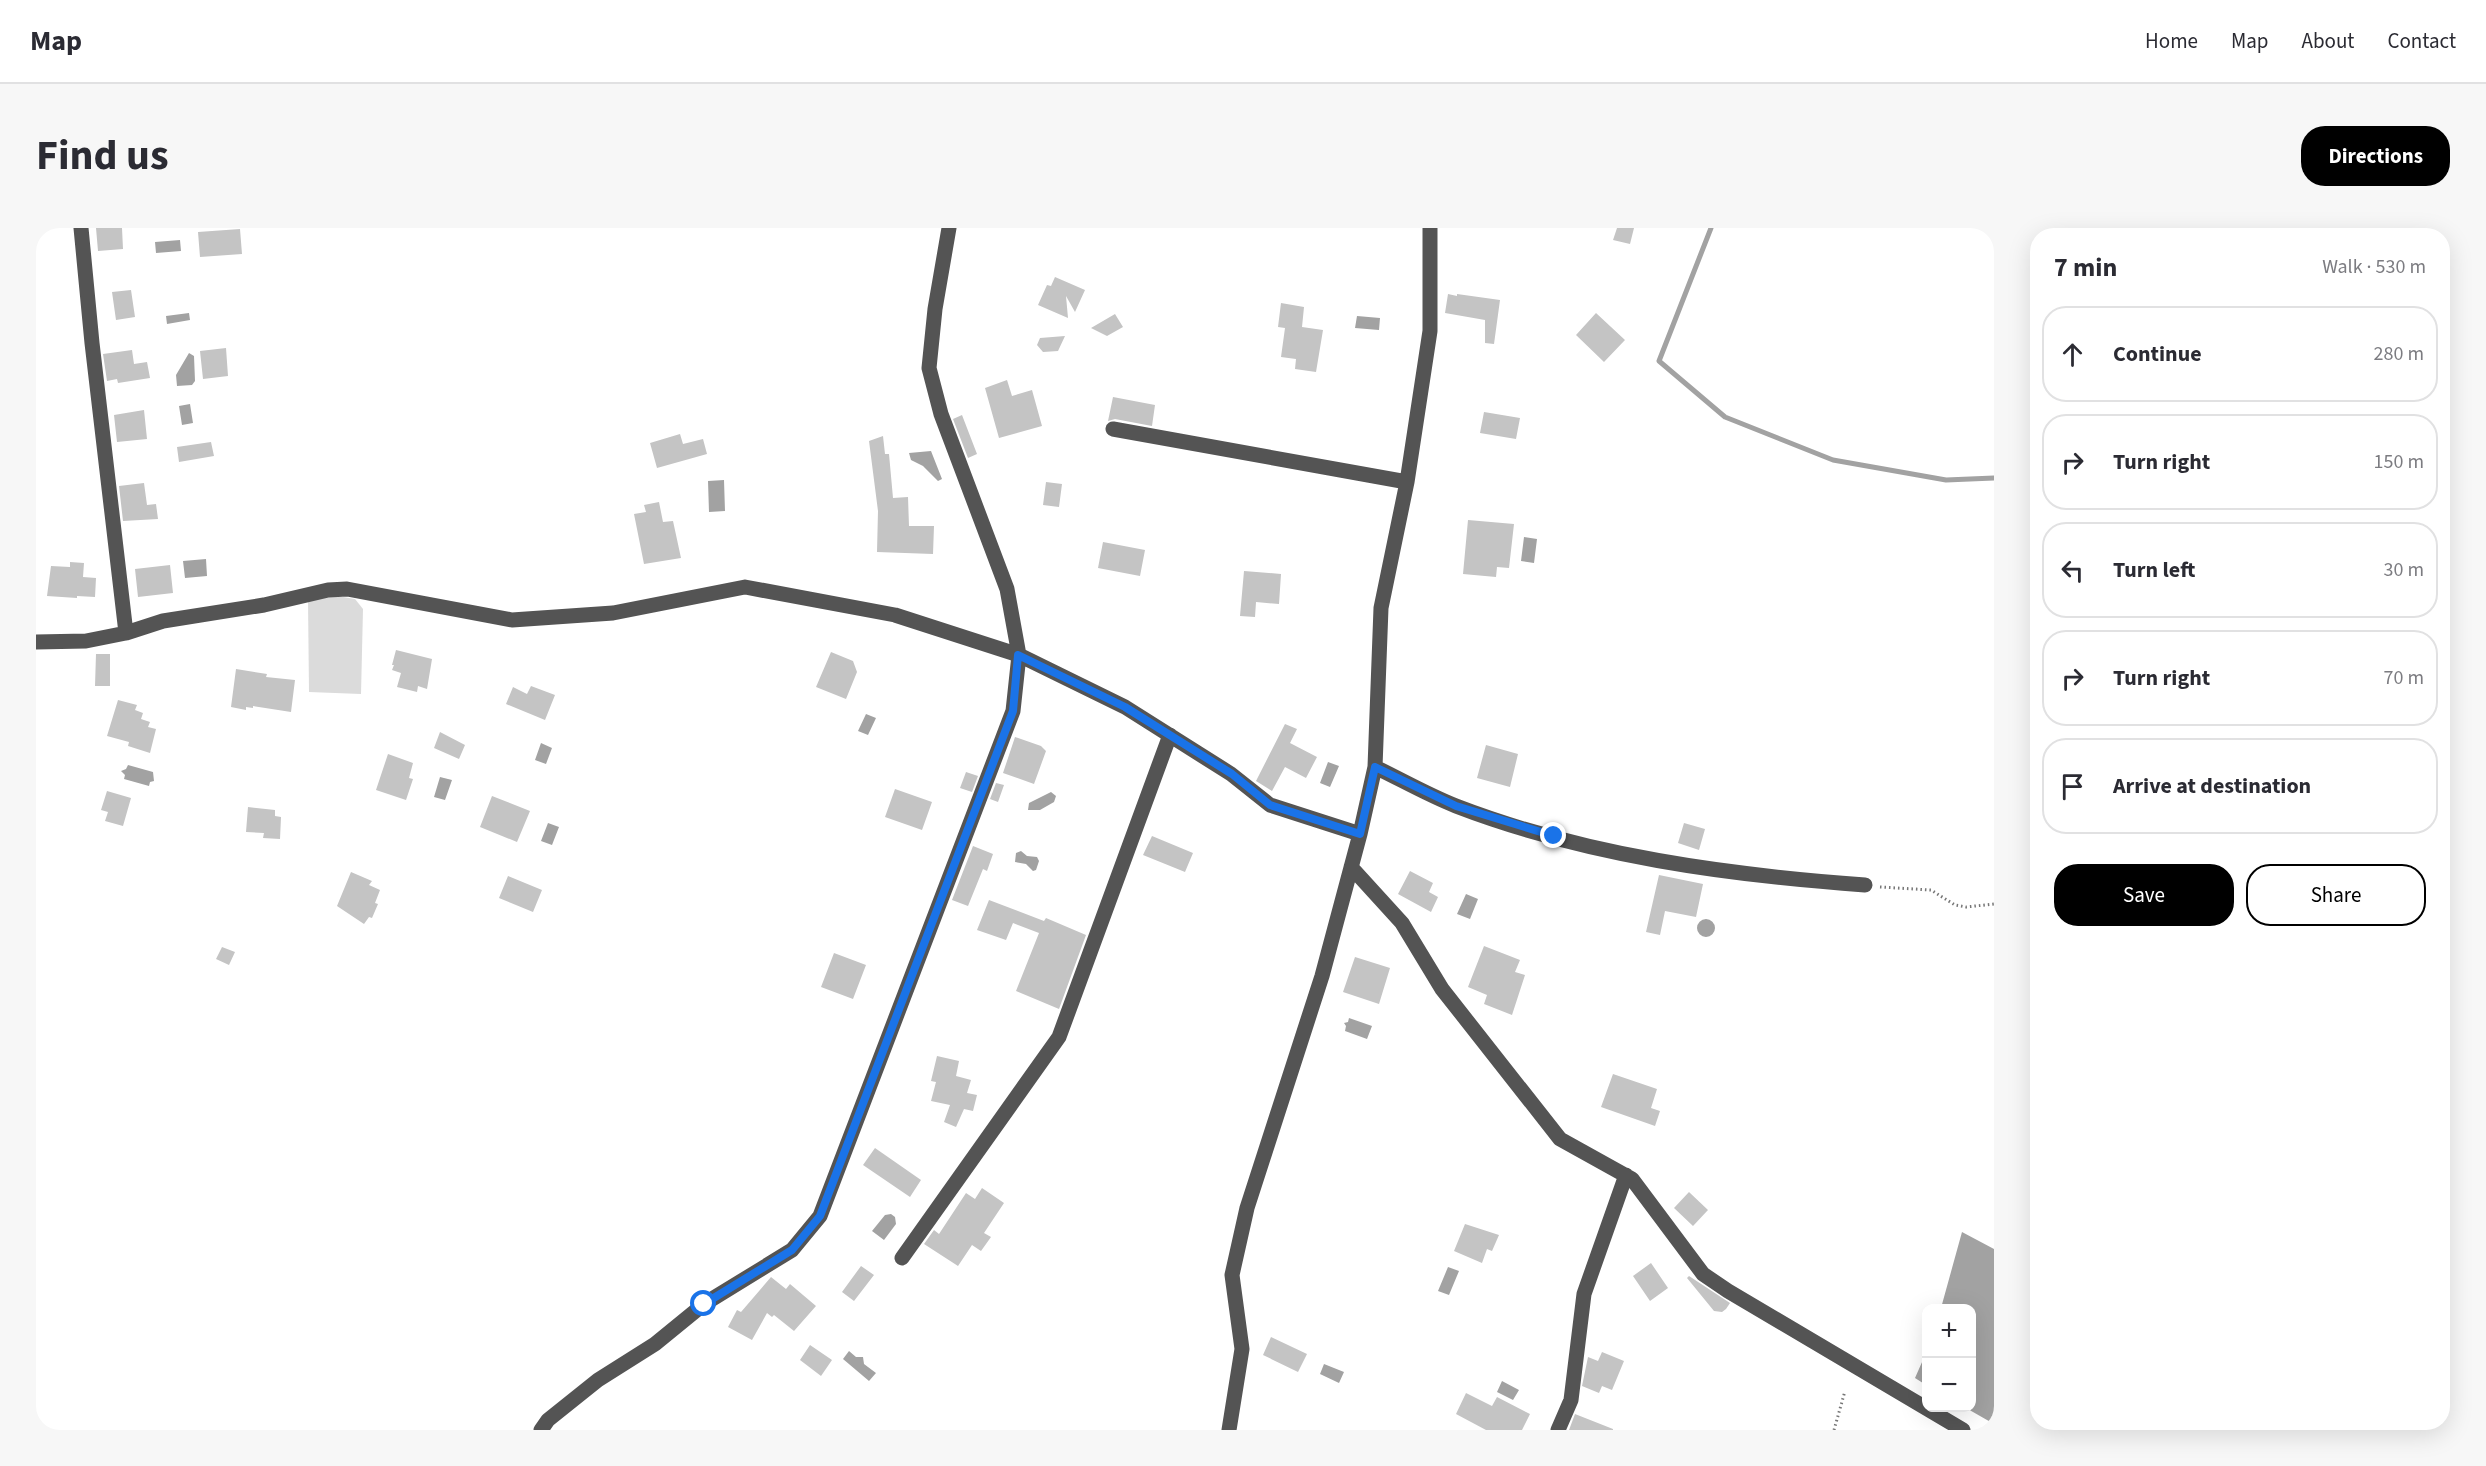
<!DOCTYPE html>
<html lang="en">
<head>
<meta charset="utf-8">
<style>
  :root { --surface:#fff; --page:#f7f7f7; --text:#2b2b33; --muted:#7c7c81; --line:#e1e1e2; --accent:#000 }
  body { margin:0; font-family:"Source Sans 3",sans-serif; background:var(--page); color:var(--text) }
  .controls { position:absolute; right:18px; bottom:18px; display:grid; overflow:hidden; border-radius:12px; box-shadow:0 6px 24px #0002 }
  .controls button { width:54px; height:54px; display:grid; place-items:center; padding:0; border:0; border-bottom:2px solid var(--line); background:var(--surface); color:var(--text); font:30px sans-serif }
  .stop { position:absolute; width:18px; height:18px; margin:-14px; border:4px solid #1a73e8; border-radius:50%; background:#fff }
  .stop.end { background:#1a73e8; border-color:#fff; box-shadow:0 2px 6px #0008 }
  .list { margin:0; padding:0; list-style:none }
  h2 { display:flex; justify-content:space-between; align-items:center; height:78px; margin:0; padding:0 24px; font-size:26px }
  h2 small { font-size:20px; font-weight:400; color:var(--muted) }
  .list li { display:grid; grid-template-columns:39px 1fr auto; gap:18px; align-items:center; box-sizing:border-box; height:96px; margin:0 12px 12px; padding:0 12px; border:2px solid var(--line); border-radius:24px }
  .list b { display:block; font-size:22px; white-space:nowrap }
  .list em { font-size:20px; font-style:normal; color:var(--muted) }
  .actions { display:flex; gap:12px; padding:18px 24px }
  .actions a { flex:1; padding:14px 0; border:2px solid var(--accent); border-radius:24px; text-align:center; font-size:21px; color:var(--accent) }
  .actions .main { background:var(--accent); color:#fff }
  .icon { flex:none; width:33px; height:33px; fill:none; stroke:currentColor; stroke-width:2; stroke-linecap:round; stroke-linejoin:round }
  .map { position:relative; flex:none; width:1958px; height:1202px; overflow:hidden; border-radius:24px }
  header { display:flex; align-items:center; gap:36px; box-sizing:border-box; height:84px; padding:0 30px; background:var(--surface); border-bottom:2px solid var(--line) }
  header strong { font-size:28px }
  nav { display:flex; gap:33px; margin-inline-start:auto; font-size:21px }
  .intro { display:flex; align-items:center; justify-content:space-between; box-sizing:border-box; height:144px; padding:0 36px }
  h1 { margin:0; font-size:42px }
  .button { padding:15px 27px; border-radius:24px; background:var(--accent); color:#fff; font-size:21px; font-weight:700 }
  main { display:flex; gap:36px; padding:0 36px }
  aside { flex:1; background:var(--surface); border-radius:24px; box-shadow:0 6px 24px #0002 }
  .map>svg:first-child { display:block }
  .green { fill:#dbdbdb }
  .water { fill:#a2a2a2 }
  .lines { fill:none; stroke-linecap:round; stroke-linejoin:round }
  .stream { stroke:#a2a2a2; stroke-width:5 }
  .building { fill:#c4c4c4 }
  .path { stroke:#767676; stroke-width:3; stroke-dasharray:1.5 3; stroke-linecap:butt }
  .minor { stroke:#545454; stroke-width:15 }
  .route { stroke:#1a73e8; stroke-width:8 }
</style>
</head>
<body>
<header>
<strong>Map</strong>
<nav><a>Home</a><a>Map</a><a>About</a><a>Contact</a></nav>
</header>
<div class="intro"><h1>Find us</h1><a class="button">Directions</a></div>
<main>
<div class="map">
<svg width="1958" height="1202" viewBox="0 0 1958 1202">
  <rect width="100%" height="100%" fill="#fff"/>
  <path class="green" d="M301 368 319 371 327 381 325 466 273 464 272 372Z"/>
  <path class="water" d="M144 12 145 23 120 25 119 14Z
    M153 85 154 92 131 96 130 88Z
    M1321 88 1344 90 1343 102 1319 100Z
    M153 125 158 128 159 153 156 157 141 158 140 147Z
    M154 176 157 195 146 197 143 178Z
    M895 223 906 251 902 253 887 238 875 232 873 225Z
    M688 252 689 283 673 284 672 253Z
    M1488 309 1501 311 1498 335 1485 333Z
    M170 331 171 348 149 350 147 333Z
    M830 486 840 490 832 507 822 503Z
    M505 515 516 520 510 536 499 532Z
    M1292 534 1303 538 1294 559 1284 555Z
    M92 537 117 544 118 553 114 554 113 558 88 551 89 547 85 543 90 541Z
    M404 549 416 552 409 572 398 569Z
    M1015 564 1020 568 1018 574 1004 582H992L993 575Z
    M512 595 523 599 516 617 505 613Z
    M985 623 991 628 1001 629 1003 633 1000 642 997 643 990 636 979 634 980 625Z
    M1430 666 1442 671 1434 691 1421 686Z
    M1661 700a9 9 0 1 1 18 0a9 9 0 1 1-18 0Z
    M1313 790 1336 798 1331 811 1309 803 1310 798 1308 795 1312 794Z
    M855 986 859 989 860 996 848 1012 836 1003 849 987Z
    M1926 1004 1958 1021V1196L1930 1180H1936V1080H1905Z
    M1412 1039 1423 1043 1413 1067 1402 1063Z
    M813 1123 820 1129H827L828 1136 840 1145 833 1153 807 1131Z
    M1890 1125V1157L1879 1150Z
    M1288 1136 1308 1144 1303 1155 1284 1146Z
    M1466 1153 1483 1162 1477 1172 1461 1164Z"/>
  <g class="lines">
    <path class="stream" d="M1675 0 1623 133 1689 189 1797 232 1910 252 1958 250"/>
  </g>
  <path class="building" d="M60 0H86L87 21 62 23Z
    M1581 0H1598L1594 16 1577 12Z
    M204 1 206 26 164 29 162 4Z
    M1019 49 1049 62 1039 84 1030 68 1032 90 1002 77 1011 57 1015 58Z
    M95 62 99 89 80 92 76 64Z
    M1412 66 1421 68V66L1464 72 1458 116 1449 115V92L1409 85Z
    M1245 75 1268 79 1266 99 1287 102 1280 144 1259 141 1260 131 1245 129 1249 100 1242 99Z
    M1560 85 1589 112 1568 134 1540 107Z
    M1079 86 1087 99 1071 108 1055 100Z
    M1029 108 1022 123 1007 124 1001 117 1004 110Z
    M190 120 192 148 167 151 164 123Z
    M96 122 98 136 111 134 114 150 82 155 81 151 71 153 67 126Z
    M971 152 976 168 996 162 1006 198 963 210 949 160Z
    M1077 169 1119 177 1116 198 1079 191 1072 193Z
    M108 182 111 211 81 214 78 187Z
    M1448 184 1484 190 1480 211 1444 205Z
    M926 187 941 226 932 230 917 191Z
    M644 206 647 216 667 211 671 226 621 240 614 215Z
    M847 208 849 226H853L857 270 872 269 873 298H898L897 326 841 324 842 283 833 213Z
    M175 214 178 228 143 234 141 219Z
    M1010 254 1026 256 1023 279 1007 277Z
    M108 255 111 277 120 276 122 291 87 293 83 258Z
    M623 274 627 294 637 293 645 330 608 336 598 286 610 284 608 277Z
    M1432 292 1478 296 1473 340 1461 339 1460 349 1427 346Z
    M1067 314 1109 322 1104 348 1062 340Z
    M34 334 48 335 47 349 60 350 59 369 41 368V370L11 368 15 338 34 339Z
    M134 337 137 365 102 369 99 341Z
    M1208 343 1245 346 1243 376 1220 374 1219 389 1204 388Z
    M360 422 396 431 391 461 382 458 381 464 361 459 365 445 356 442 358 437H356Z
    M795 424 817 433 821 444 810 471 780 459Z
    M60 426H74V458H59Z
    M200 441 231 446 230 449 259 452 255 484 217 478V480L210 479V482L195 479Z
    M495 458 519 467 509 492 470 476 477 459 491 466Z
    M82 472 101 477 99 482 107 485 105 491 114 494 112 499 120 501 114 525 92 518 93 514 71 508Z
    M1249 496 1261 501 1254 515 1281 529 1270 550 1249 539 1236 563 1220 553Z
    M404 504 429 517 423 531 398 520Z
    M979 509 1005 518 1010 523 998 556 967 545Z
    M1450 517 1482 526 1474 559 1441 550Z
    M352 526 377 535 373 550 377 551 370 572 340 562Z
    M930 544 942 548 936 564 924 560Z
    M960 555 968 557 962 574 954 571Z
    M859 561 896 574 886 602 849 589Z
    M71 563 95 570 87 598 69 593 72 584 65 582Z
    M456 568 494 583 481 614 444 599Z
    M212 579 239 582V588L245 589 244 611 227 610 228 605 210 604Z
    M1648 595 1669 601 1663 622 1642 615Z
    M1116 608 1157 625 1149 644 1107 627Z
    M937 618 957 626 951 643 947 641 932 678 916 672Z
    M1374 643 1397 655 1393 664 1402 669 1395 684 1362 666Z
    M315 644 336 653 333 657 344 662 339 675 342 676 336 690 333 689 328 696 301 678Z
    M1623 647 1667 656 1660 689 1629 683 1624 707 1610 704Z
    M472 648 506 662 497 684 463 670Z
    M953 672 1008 693 1010 690 1050 707 1023 781 980 763 1003 705 977 695 970 712 941 702Z
    M1448 718 1484 732 1479 744 1489 747 1476 787 1448 776 1451 767 1432 759Z
    M186 719 199 724 193 737 180 731Z
    M798 725 830 737 817 771 785 759Z
    M1319 729 1354 740 1343 776 1307 764Z
    M901 828 923 833 920 848 935 852 931 865 941 867 937 883 928 881 920 899 908 894 914 877 895 873 900 854 895 853Z
    M1577 846 1621 861 1615 880 1624 883 1619 898 1565 879Z
    M839 920 885 952 874 969 827 937Z
    M946 960 968 975 948 1005 955 1009 945 1023 936 1017 922 1038 888 1016 898 1002 903 1006 930 965 939 971Z
    M1653 964 1672 982 1657 998 1638 980Z
    M1429 996 1463 1007 1456 1023 1451 1021 1446 1035 1418 1023Z
    M1615 1035 1632 1060 1614 1073 1597 1048Z
    M825 1038 838 1047 818 1073 806 1064Z
    M1653 1048 1694 1075 1690 1081 1686 1084 1678 1083 1651 1050Z
    M735 1049 750 1061 754 1056 780 1078 758 1103 738 1087 736 1089 731 1085 716 1112 692 1099 701 1082 705 1084Z
    M1235 1109 1271 1126 1262 1144 1227 1127Z
    M774 1117 796 1132 785 1148 764 1132Z
    M1566 1124 1588 1133 1576 1162 1566 1158 1563 1165 1546 1158 1552 1129 1562 1133Z
    M1430 1165 1456 1178 1461 1169 1494 1186 1486 1202H1450L1420 1186Z
    M1539 1186 1577 1201V1202H1533Z"/>
  <g class="lines">
    <path class="path" d="M1844 659 1895 662 1919 677 1930 679 1958 676
      M1798 1202 1809 1163"/>
    <path class="minor" d="M45 0 56 115 90 405
      M1077 201 1371 254
      M0 414 50 413 90 405 127 393 228 377 292 362 311 361 476 392 577 385 709 359 859 387 983 427 1089 479 1195 546 1234 577 1324 606
      M1339 539C1366 552 1392 567 1420 578 1550 628 1692 647 1829 657
      M1315 639 1366 695 1406 761 1524 911 1596 951 1667 1046 1692 1063 1927 1202
      M866 1030 1023 809 1134 507
      M505 1202 512 1192 562 1152 619 1116 668 1076 756 1022 784 988 977 483 983 427 971 361 905 186 893 140 899 81 913 0
      M1193 1202 1206 1121 1196 1047 1211 980 1286 748 1324 606 1339 539 1345 380 1371 254 1394 103V0
      M1522 1202 1535 1172 1548 1066 1590 947"/>
  </g>
  <g class="lines">
    <path class="route" d="M668 1076 756 1022 784 988 977 483 982 427 1089 479 1196 546 1234 577 1324 606 1339 539 1420 578 1518 608"/>
  </g>
</svg>
<div class="controls">
<button>+</button>
<button>−</button>
</div>
<div class="stop" style="left:668px;top:1076px"></div>
<div class="stop end" style="left:1518px;top:608px"></div>
</div>
<aside>
<h2>7 min<small>Walk · 530 m</small></h2>
<ul class="list">
<li><svg class="icon" aria-label="ahead" viewBox="0 0 24 24"><path d="M12 20V5M6 11l6-6 6 6"/></svg><div><b>Continue</b></div><em>280 m</em></li>
<li><svg class="icon" aria-label="right" viewBox="0 0 24 24"><path d="M7 20v-9h11M14 6l5 5-5 5"/></svg><div><b>Turn right</b></div><em>150 m</em></li>
<li><svg class="icon" aria-label="left" viewBox="0 0 24 24"><path d="M17 20v-9H6M10 6l-5 5 5 5"/></svg><div><b>Turn left</b></div><em>30 m</em></li>
<li><svg class="icon" aria-label="right" viewBox="0 0 24 24"><path d="M7 20v-9h11M14 6l5 5-5 5"/></svg><div><b>Turn right</b></div><em>70 m</em></li>
<li><svg class="icon" aria-label="arrive" viewBox="0 0 24 24"><path d="M6 21V4h12l-3 4 3 4H6"/></svg><div><b>Arrive at destination</b></div></li>
</ul>
<div class="actions"><a class="main">Save</a><a>Share</a></div>
</aside>
</main>
</body>
</html>
